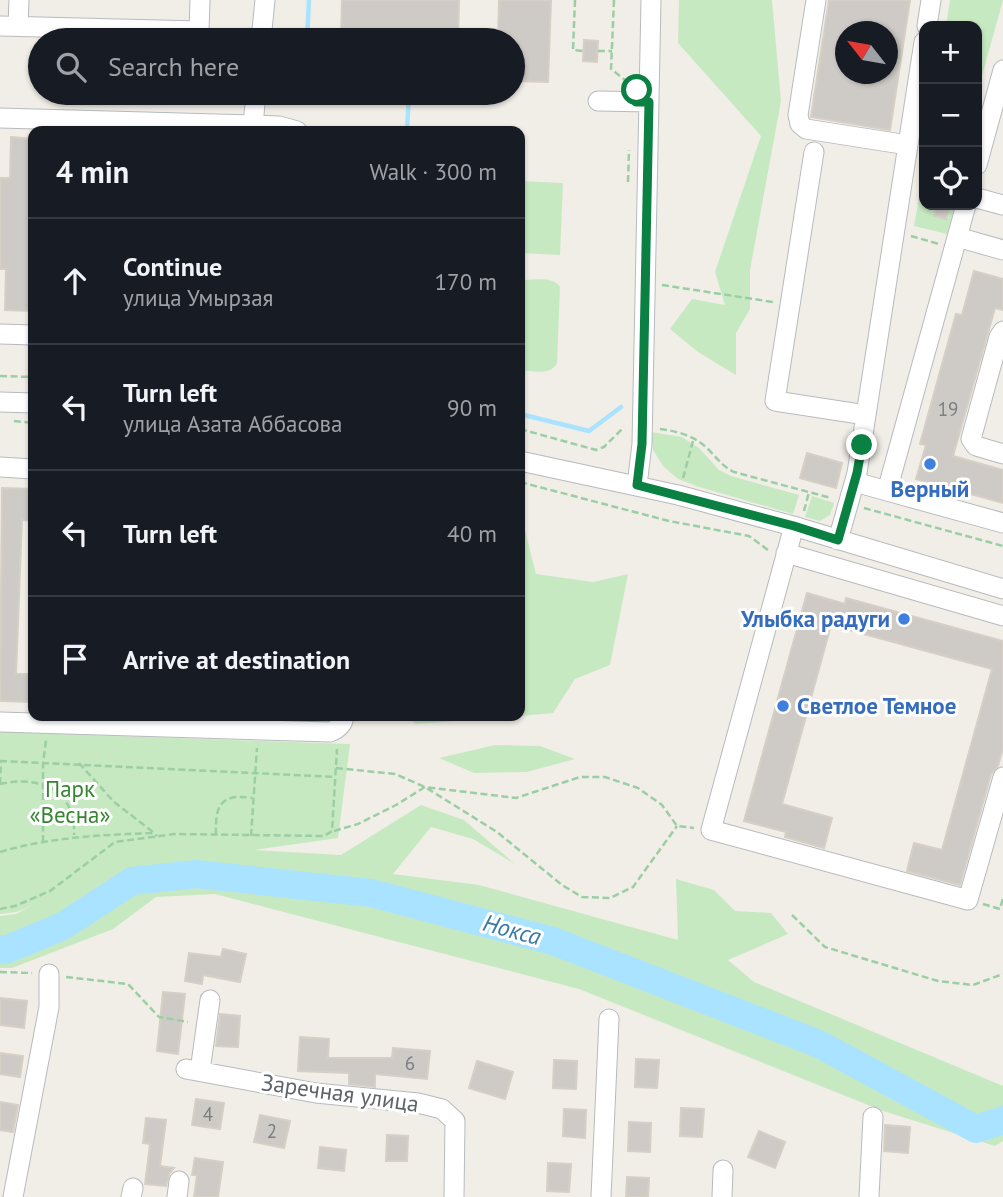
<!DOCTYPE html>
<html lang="en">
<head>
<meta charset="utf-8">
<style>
  :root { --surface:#171b24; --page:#242831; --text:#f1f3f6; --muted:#9ea1a6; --line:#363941 }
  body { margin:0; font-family:"PT Sans",sans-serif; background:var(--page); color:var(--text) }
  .controls { position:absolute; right:21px; top:21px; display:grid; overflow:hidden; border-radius:14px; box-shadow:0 2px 5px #0004 }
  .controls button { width:63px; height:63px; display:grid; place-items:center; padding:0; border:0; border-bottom:2px solid var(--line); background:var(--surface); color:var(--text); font:35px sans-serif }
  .compass { position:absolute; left:835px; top:21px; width:63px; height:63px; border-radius:50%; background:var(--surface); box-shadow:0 2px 5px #0004; rotate:301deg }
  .stop { position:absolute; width:21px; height:21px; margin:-16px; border:5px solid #0b8043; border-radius:50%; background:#fff }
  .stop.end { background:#0b8043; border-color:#fff; box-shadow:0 2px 7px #0008 }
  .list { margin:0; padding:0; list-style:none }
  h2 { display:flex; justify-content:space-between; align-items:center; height:91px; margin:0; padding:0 28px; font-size:30px }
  h2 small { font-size:23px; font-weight:400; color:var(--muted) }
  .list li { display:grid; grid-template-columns:46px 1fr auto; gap:21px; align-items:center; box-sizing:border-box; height:126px; padding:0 28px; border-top:2px solid var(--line) }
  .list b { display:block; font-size:26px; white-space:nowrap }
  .list p { margin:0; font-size:23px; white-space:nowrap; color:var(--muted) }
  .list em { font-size:23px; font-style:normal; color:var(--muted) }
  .icon { flex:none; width:38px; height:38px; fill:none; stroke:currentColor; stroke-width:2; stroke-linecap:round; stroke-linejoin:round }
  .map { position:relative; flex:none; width:1003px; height:1197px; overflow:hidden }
  .search { position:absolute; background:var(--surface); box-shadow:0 2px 5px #0004; left:28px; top:28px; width:497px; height:77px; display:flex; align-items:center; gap:18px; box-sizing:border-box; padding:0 24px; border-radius:38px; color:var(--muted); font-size:26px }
  .panel { position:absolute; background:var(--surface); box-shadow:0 2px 5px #0004; left:28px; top:126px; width:497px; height:595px; border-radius:14px }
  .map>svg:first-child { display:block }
  .green { fill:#c7e9c2 }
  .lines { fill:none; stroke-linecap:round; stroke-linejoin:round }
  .stream { stroke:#a9e3ff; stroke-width:4.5 }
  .river { stroke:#a9e3ff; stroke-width:28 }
  .building { fill:#cecbc6; stroke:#d6cfc5; stroke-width:2; fill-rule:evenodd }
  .minor-casing { stroke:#b7babe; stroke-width:21 }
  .path { stroke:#9ccea5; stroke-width:2.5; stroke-dasharray:7 3.5; stroke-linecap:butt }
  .minor { stroke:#fff; stroke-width:19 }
  .route { stroke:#0b8043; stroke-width:9 }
  .shop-dot { fill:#3f7fe0; stroke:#fff; stroke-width:2.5 }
  .labels { text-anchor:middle; stroke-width:6; stroke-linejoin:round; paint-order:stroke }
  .number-label { font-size:19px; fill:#7a7e80 }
  .shop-label { font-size:23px; font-weight:bold; fill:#366cbe; stroke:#fff }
  .park-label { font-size:23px; fill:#368530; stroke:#fff }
  .street-label { font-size:23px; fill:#5e6468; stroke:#fff }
  .water-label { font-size:24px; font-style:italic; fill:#397ba6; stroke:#fff }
</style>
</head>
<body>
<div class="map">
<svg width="1003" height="1197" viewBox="0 0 1003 1197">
  <rect width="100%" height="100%" fill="#f1eee7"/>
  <path class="green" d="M679 0H772L781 101 750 270V309L736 333V375L698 352 670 329 692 299 725 305 715 272 761 136 678 43Z
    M950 0H1003L977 94V26H946Z
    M924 169V205H955L947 234 914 226Z
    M522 181 563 183 560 255 520 253Z
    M523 280C535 280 553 276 560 287L557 363C551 376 532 371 520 370V282Z
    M651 432 682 437 699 448 719 470 731 476 799 495 793 514 696 486 678 479 663 466 653 450Z
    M812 496 834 503 830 515 820 521 805 517Z
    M521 514 536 574 593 582 628 574 610 665 575 679 553 713 520 716Z
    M403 716H518L416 724Z
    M0 732 350 744 338 838 254 850 341 855 421 805 464 820 515 864 473 839 431 827 393 874 479 885 678 940 676 879 714 890 735 911 771 913 788 934 728 960 754 982 1003 1086V1141L995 1146 883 1111 579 989 215 894 156 897 113 929 12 968H0V916L16 914 33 905 17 912 0 914Z
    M495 745 540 746 575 759 527 772 474 773 439 758Z"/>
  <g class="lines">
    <path class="stream" d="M307 40 309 0
      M407 131 409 93
      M520 414 589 431 621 407"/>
    <path class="river" d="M0 949 5 950 63 926 132 881 196 874 371 893 553 941 819 1044 976 1129 1003 1120"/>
  </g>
  <path class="building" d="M342 0H459L458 40H341Z
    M499 0H551L548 82 513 81V40H498Z
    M829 0H910L890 130 811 117ZM845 32H887V74H845Z
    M584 40 598 41 597 62 583 61Z
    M11 137 33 139V311L5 310 6 269H0V178H10Z
    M937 205H950L946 219 934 216Z
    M974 271 1003 279V310L995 308 953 456 1003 470V503L916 479 926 445 920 444 956 314 962 315Z
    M807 453 842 463 836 488 800 478Z
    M2 488 33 489V521L22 520 16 674H33V702L0 701Z
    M807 593 845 604 846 598 1003 641V748L998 766 991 774 960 885 907 871 914 843 942 850 992 669 831 625 782 804 832 818 824 848 785 837 786 832 744 821Z
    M223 949 246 954 240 982 203 975 202 984 185 981 189 953 221 957Z
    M163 992 185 994 178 1054 157 1051Z
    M0 998 27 1001 24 1028 0 1025Z
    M220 1014 240 1016 238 1047 216 1046Z
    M300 1037 329 1039 328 1058H392L393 1048 430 1051 427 1079 375 1074V1087L349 1084V1073L298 1071Z
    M0 1053 23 1056 20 1077 0 1074Z
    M636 1059 659 1060 657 1088 635 1087Z
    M554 1060 577 1061 576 1089 553 1088Z
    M477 1061 513 1072 505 1099 469 1088Z
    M196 1099 224 1103 220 1129 192 1125Z
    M0 1102 18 1105 13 1132 0 1130Z
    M681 1108 704 1109 702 1137 680 1136Z
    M564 1109 586 1110 585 1138 563 1136Z
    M260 1115 290 1121 284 1148 254 1142Z
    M146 1118 166 1120 160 1166 174 1168 169 1174 166 1186 145 1184 150 1144 143 1143Z
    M629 1122 651 1123 650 1152 628 1151Z
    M885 1125 910 1127 908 1153 884 1151Z
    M759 1131 785 1142 775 1168 748 1157Z
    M387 1135 408 1136 407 1161H386Z
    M320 1147 346 1150 344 1171 318 1168Z
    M195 1158 223 1162 218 1197H194L197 1175H192Z
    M548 1163 571 1164 569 1192 547 1191Z
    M627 1177 649 1178 648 1197H626Z"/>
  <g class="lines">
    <defs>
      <path id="minor" d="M816 0 798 115 800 124 806 129 908 145
        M0 26 199 31 200 0
        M18 26 19 0
        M927 26 931 0
        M261 40 265 0
        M598 101 649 102
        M0 118 253 125 279 126 297 131
        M253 125 256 93
        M814 152 775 401 866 415
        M977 165 1003 70
        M977 198 1003 205
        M957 237 1003 250
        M1003 331 999 337 971 439 976 446 1003 454
        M0 334 33 335
        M0 402 33 403
        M520 461 678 495 800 528 1003 589
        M0 467 33 469
        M855 482 887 491 966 205
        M637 485 642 444 651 0
        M887 491 1003 523
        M794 526 711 830 968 900 1003 777
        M838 540 857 473 924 42
        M786 553 1003 616
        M0 722 330 732C338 729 343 725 344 716
        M186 1069 316 1093 418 1103 442 1109 455 1121 454 1197
        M200 1071 210 1000
        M13 1197 49 1007V974
        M131 1197 133 1188
        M177 1197 179 1181
        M601 1197 609 1019
        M722 1197 723 1170
        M869 1197 873 1117"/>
    </defs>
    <use href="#minor" class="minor-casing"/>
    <path class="path" d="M575 0 573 50 583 51
      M614 0 611 69 630 84
      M598 51H612
      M628 182 629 150
      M911 236 939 244
      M662 285 773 302
      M0 376 33 377
      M14 421 33 423
      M520 429 596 450 604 447 624 427
      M660 429C677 431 695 436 708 449 717 458 722 466 734 472L831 498
      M683 478 693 441
      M520 482 669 521 749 536 768 550
      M864 508 1003 546
      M804 511 809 492
      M0 761 335 777
      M79 763 114 802 153 832
      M336 768 395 774 425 787 497 832 562 885 582 897 610 898 633 887 677 826
      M0 784C40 775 76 790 74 835
      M0 784 1 761
      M334 831 358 824 396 805 425 787 516 798 580 777H605L638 788 662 805 677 826 694 828
      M216 835C215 806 220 793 252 798
      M251 836 257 748
      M43 842V764L46 740
      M0 852C50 837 101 835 153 833L157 836
      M983 904 1000 909 1003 898
      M0 909 15 906 50 891 115 842 175 834 324 836 332 831 337 749
      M792 915 825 947 938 981 973 985 1003 974
      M0 972 32 973
      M66 977 128 984 159 1017 188 1022"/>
    <use href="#minor" class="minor"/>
  </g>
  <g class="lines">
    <path class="route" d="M637 90 636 102H649L642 444 637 485 794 526 838 540 857 473 862 445"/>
  </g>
  <g class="shop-dot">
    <circle cx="930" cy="464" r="7"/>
    <circle cx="904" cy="619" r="7"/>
    <circle cx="783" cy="706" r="7"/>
  </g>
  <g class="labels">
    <g class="number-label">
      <text x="948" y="416">19</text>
      <text x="410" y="1070">6</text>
      <text x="208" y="1121">4</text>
      <text x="272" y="1138">2</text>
    </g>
    <g class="shop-label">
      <text x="930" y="497">Верный</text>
      <text x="890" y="627" text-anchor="end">Улыбка радуги</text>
      <text x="797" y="714" text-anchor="start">Светлое Темное</text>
    </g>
    <g class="park-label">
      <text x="70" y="797">Парк<tspan x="70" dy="26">«Весна»</tspan></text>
    </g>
    <g class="street-label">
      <text transform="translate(340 1093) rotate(8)" y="8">Заречная улица</text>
    </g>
    <g class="water-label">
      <text transform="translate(512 930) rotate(15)" y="8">Нокса</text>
    </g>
  </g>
</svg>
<div class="controls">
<button>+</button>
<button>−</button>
<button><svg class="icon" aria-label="locate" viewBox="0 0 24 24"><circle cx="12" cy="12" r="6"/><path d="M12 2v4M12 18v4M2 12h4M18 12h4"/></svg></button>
</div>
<svg class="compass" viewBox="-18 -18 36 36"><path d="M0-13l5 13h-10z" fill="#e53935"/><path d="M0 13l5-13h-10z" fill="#9ea1a6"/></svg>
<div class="stop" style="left:637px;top:90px"></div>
<div class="stop end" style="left:862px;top:445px"></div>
<div class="search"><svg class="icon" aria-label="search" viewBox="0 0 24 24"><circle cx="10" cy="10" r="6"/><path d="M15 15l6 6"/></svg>Search here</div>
<section class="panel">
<h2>4 min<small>Walk · 300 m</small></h2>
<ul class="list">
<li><svg class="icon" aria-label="ahead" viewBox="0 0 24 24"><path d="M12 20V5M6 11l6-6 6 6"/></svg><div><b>Continue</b><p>улица Умырзая</p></div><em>170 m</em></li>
<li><svg class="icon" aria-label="left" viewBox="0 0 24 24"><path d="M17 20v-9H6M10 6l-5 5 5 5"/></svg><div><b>Turn left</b><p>улица Азата Аббасова</p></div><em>90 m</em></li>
<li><svg class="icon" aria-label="left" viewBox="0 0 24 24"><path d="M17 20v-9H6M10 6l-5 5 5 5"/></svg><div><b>Turn left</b></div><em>40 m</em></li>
<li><svg class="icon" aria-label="arrive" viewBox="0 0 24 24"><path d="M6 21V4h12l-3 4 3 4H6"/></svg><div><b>Arrive at destination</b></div></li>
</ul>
</section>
</div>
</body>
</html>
